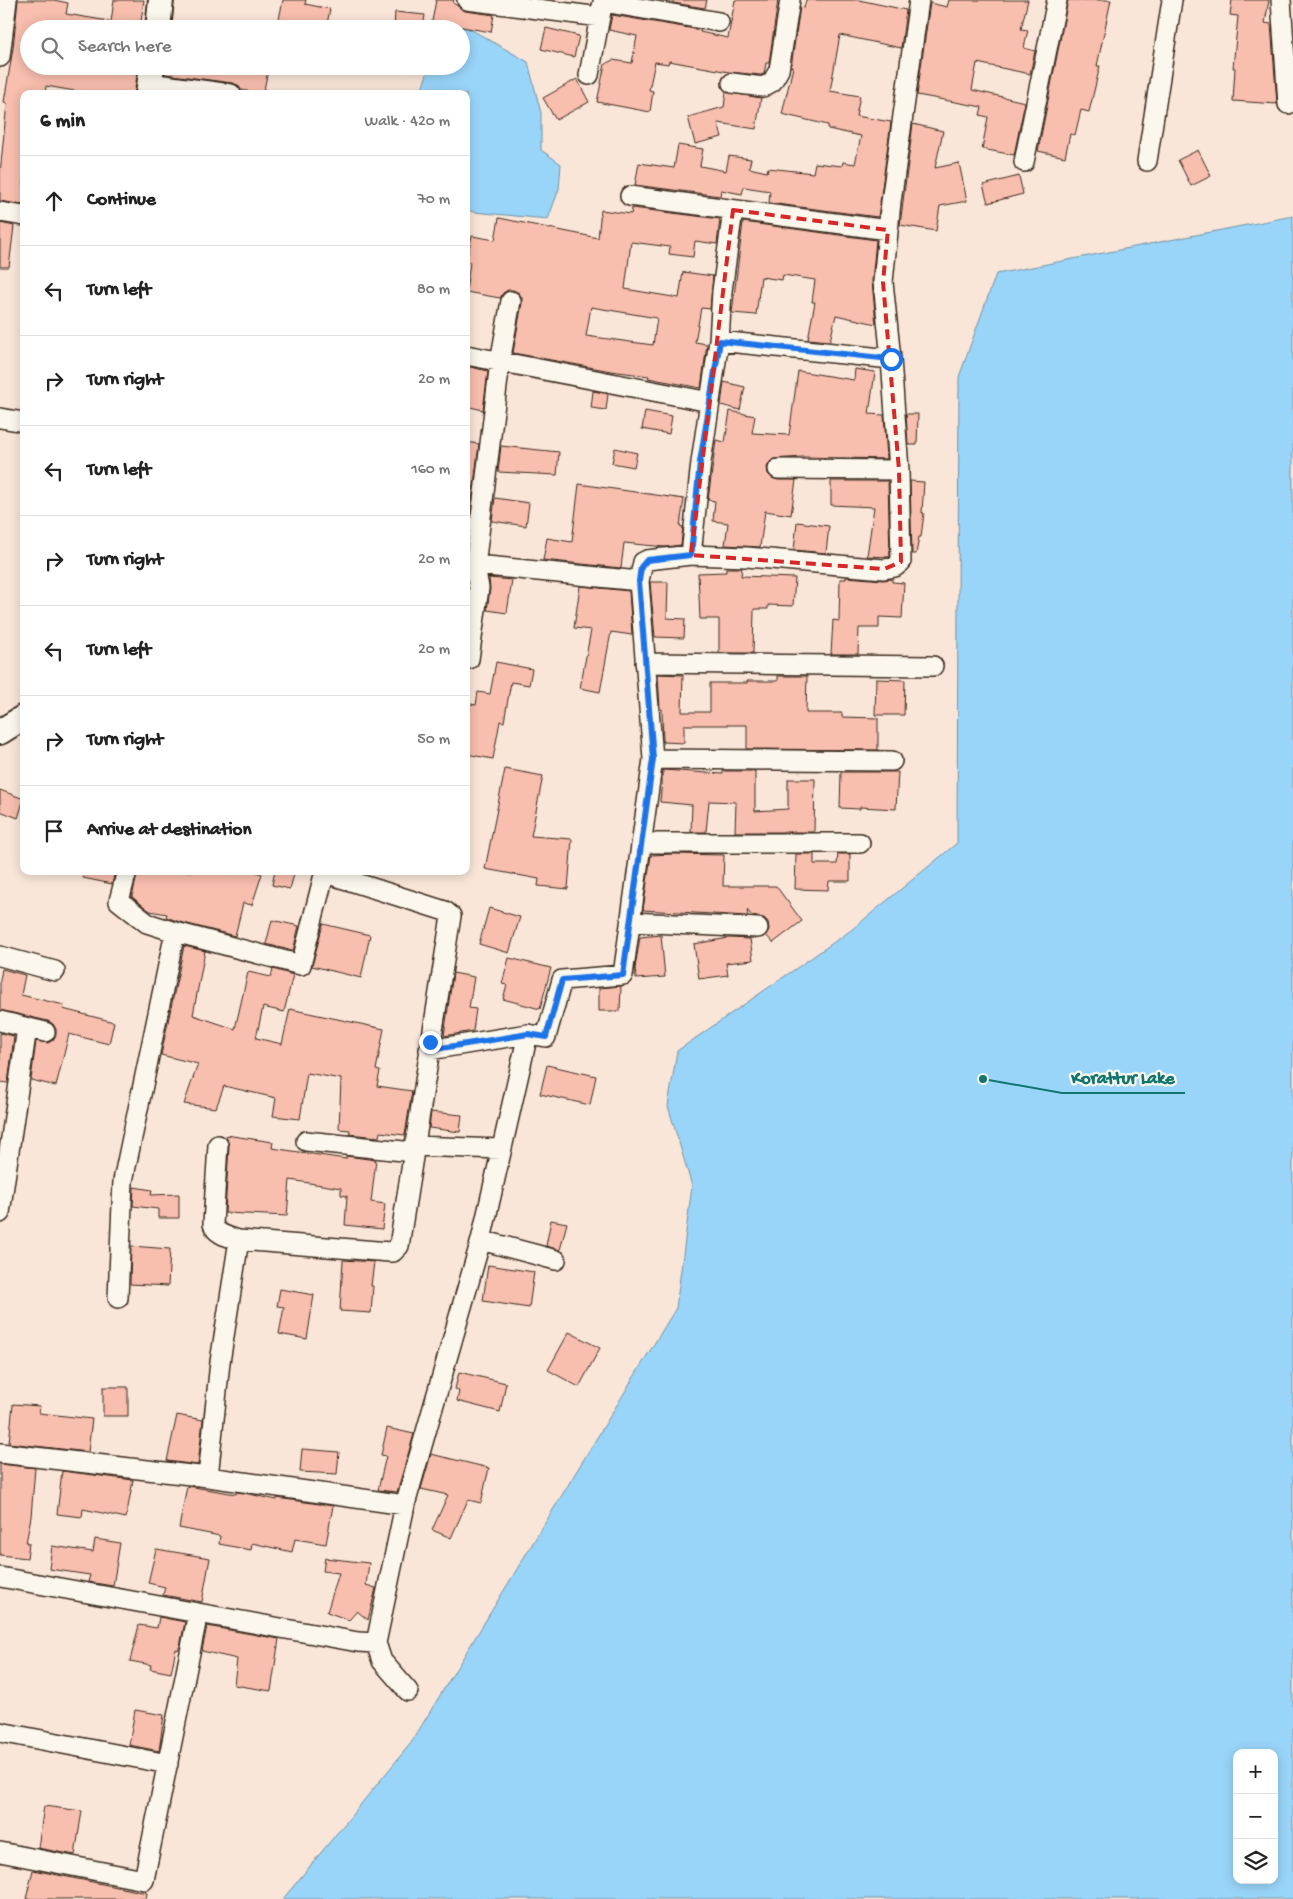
<!DOCTYPE html>
<html lang="en">
<head>
<meta charset="utf-8">
<style>
  :root { --surface:#fff; --page:#f2f2f2; --text:#222; --muted:#767676; --line:#e0e0e0 }
  body { margin:0; font-family:"Gochi Hand",sans-serif; background:var(--page); color:var(--text) }
  .controls { position:absolute; right:15px; bottom:15px; display:grid; overflow:hidden; border-radius:10px; box-shadow:0 2px 12px #0003 }
  .controls button { width:45px; height:45px; display:grid; place-items:center; padding:0; border:0; border-bottom:1px solid var(--line); background:var(--surface); color:var(--text); font:25px sans-serif }
  .stop { position:absolute; width:15px; height:15px; margin:-11px; border:4px solid #1a73e8; border-radius:50%; background:#fff }
  .stop.end { background:#1a73e8; border-color:#fff; box-shadow:0 1px 5px #0008 }
  .list { margin:0; padding:0; list-style:none }
  h2 { display:flex; justify-content:space-between; align-items:center; height:65px; margin:0; padding:0 20px; font-size:21px }
  h2 small { font-size:16px; font-weight:400; color:var(--muted) }
  .list li { display:grid; grid-template-columns:32px 1fr auto; gap:15px; align-items:center; box-sizing:border-box; height:90px; padding:0 20px; border-top:1px solid var(--line) }
  .list b { display:block; font-size:19px; white-space:nowrap }
  .list em { font-size:16px; font-style:normal; color:var(--muted) }
  .icon { flex:none; width:28px; height:28px; fill:none; stroke:currentColor; stroke-width:2; stroke-linecap:round; stroke-linejoin:round }
  .map { position:relative; flex:none; width:1293px; height:1899px; overflow:hidden }
  .search { position:absolute; background:var(--surface); box-shadow:0 2px 12px #0003; left:20px; top:20px; width:450px; height:55px; display:flex; align-items:center; gap:12px; box-sizing:border-box; padding:0 18px; border-radius:28px; color:var(--muted); font-size:19px }
  .panel { position:absolute; background:var(--surface); box-shadow:0 2px 12px #0003; left:20px; top:90px; width:450px; height:785px; border-radius:10px }
  .map>svg:first-child { display:block }
  .water { fill:#99d5f9; stroke:#7391a1; fill-rule:evenodd }
  .building { fill:#f8beae; stroke:#3b2a1e; fill-rule:evenodd }
  .lines { fill:none; stroke-linecap:round; stroke-linejoin:round }
  .minor-casing { stroke:#3b2a1e; stroke-width:22 }
  .tertiary-casing { stroke:#3b2a1e; stroke-width:28 }
  .minor { stroke:#fbf7ec; stroke-width:19 }
  .tertiary { stroke:#fbf7ec; stroke-width:24 }
  .route { stroke:#1a73e8; stroke-width:6 }
  .marked { fill:none; stroke:#d62828; stroke-width:4; stroke-dasharray:10 6; stroke-linejoin:round }
  .leader { fill:none; stroke:#0f766e; stroke-width:2 }
  .callout-dot { fill:#0f766e; stroke:#fbf7ec; stroke-width:2 }
  .callout-label { font-size:18px; text-anchor:middle; font-weight:bold; fill:#0f766e; stroke:#fbf7ec; stroke-width:4.5; stroke-linejoin:round; paint-order:stroke }
</style>
</head>
<body>
<div class="map">
<svg width="1293" height="1899" viewBox="0 0 1293 1899">
  <rect width="100%" height="100%" fill="#fae6d9"/>
  <filter id="ink" filterUnits="userSpaceOnUse"><feTurbulence type="fractalNoise" baseFrequency=".02" numOctaves="2"/><feDisplacementMap in="SourceGraphic" scale="10" xChannelSelector="R" yChannelSelector="G"/><feConvolveMatrix kernelMatrix="1 2 1 2 8 2 1 2 1" color-interpolation-filters="sRGB"/></filter>
  <g filter="url(#ink)">
    <path class="water" d="M463 25 528 62 541 113V150L561 164 559 189 548 219 473 212 466 209V94H420L430 66H461V29H460Z
      M1293 216V1899H283L411 1743 676 1308 692 1186 668 1106 677 1051 850 931 957 843 959 377 996 274ZM1237 1753H1274V1880H1237Z"/>
    <path class="building" d="M18 0H54L68 3 66 14 109 21V29H68L40 23 39 29H29V66H138L135 94H92L46 86 45 94H24V205L0 201V173L7 103 4 102 13 48Z
      M114 0H144L140 29H110Z
      M283 0H306L305 4 330 9 326 29H300L278 24Z
      M436 0H454L453 3 465 11 494 15 491 32 450 25 449 29 431 27Z
      M673 0H707L705 8 673 3Z
      M735 0H778L769 63H766L764 74 761 75 729 72 669 61 668 64 655 62 649 90 653 91 650 112 597 102 605 64 613 60 632 63 637 36 609 30 612 15 701 30 700 32 728 38Z
      M806 0H859L906 10 901 48 840 35 830 91 860 96 856 116 891 122 878 217 769 203 770 191 744 187 742 194 721 190 720 196 635 185 639 163 674 168 678 145 703 149 700 166 726 171 729 156 751 159 749 168 767 172 768 168 813 173 815 163 842 166 843 162 855 164 861 136 828 129V125L782 114 793 67H791L800 7 804 8Z
      M949 0H1028L1021 29 1028 30 1024 48 1035 51 1030 74 977 63 972 90 1025 102 1014 155 982 149 988 117 980 115 982 107 917 95 930 3 947 7Z
      M1068 0H1111L1097 66H1100L1089 112 1081 110 1075 135 1070 134 1065 157 1038 151Z
      M1232 0H1269L1265 23 1271 24 1277 104 1233 101 1235 68H1233L1238 16 1230 15Z
      M395 12 425 15 423 29H394Z
      M546 28 579 36 574 57 541 49Z
      M165 66H269L263 94 241 90 238 85 232 83 165 74Z
      M577 79 589 102 556 120 543 98Z
      M726 92 761 98 756 129 718 123 722 137 695 144 688 117 724 107Z
      M913 124 943 131 935 168 959 163 967 201 940 206 936 231 900 225Z
      M1198 150 1211 176 1191 186 1178 160Z
      M1019 176 1023 194 988 203 983 185Z
      M632 208 720 219 717 244 695 241 693 257 669 254 670 247 631 242 625 289 679 298 683 272 713 276 710 309 701 308 695 342 707 344 701 388 648 378 649 376 611 371 513 353 522 303V298L519 293 513 290H508L503 293 500 298 466 292 470 262H466L472 236 495 240 499 218 598 238 601 210 631 214ZM591 307 657 318 653 345 586 336Z
      M743 222 876 240 872 281 876 324 836 315 830 341 808 339 815 302H812L815 280 783 275 782 280 761 277 756 315 732 313Z
      M0 223 14 226 9 267H0Z
      M466 366 488 371 483 410 466 406Z
      M855 369 875 372 869 414 884 415 887 459 803 457 773 459 769 463 767 468 768 474 772 478 778 480H796L791 515 765 511 760 547 725 545 728 523 713 521 715 501 708 500 716 440 725 442 730 411 755 416 752 433 789 435 798 371 854 380Z
      M724 382 745 387 740 410 721 405Z
      M593 391 608 394 606 410 591 408Z
      M645 411 672 416 669 434 642 429Z
      M906 414H918L917 445H908Z
      M466 442 479 444 470 518H466Z
      M501 446 559 452 557 475 498 472Z
      M615 448 637 453 634 467 612 463Z
      M831 481H888L890 557 867 556 874 507 831 505Z
      M910 481 924 482 922 513H924L921 537H919L916 554H912Z
      M579 484 684 499 680 526 683 527 681 545 665 547 624 543 621 568 543 560 547 538 572 542Z
      M495 498 529 503 526 526 492 521Z
      M797 522 829 526 826 553 794 550Z
      M726 568H742L741 576 795 578 793 606 768 605V609H754L753 653H719V619H700L698 573 726 572Z
      M846 577 883 580 892 579V582L904 583 902 618 879 617V628H859L858 654H831L833 620 839 621 840 579H846Z
      M489 578 512 580 507 613 487 610 490 589Z
      M650 582H668L667 618 685 619 684 638 655 637Z
      M580 586 629 591 632 635 611 632 600 692 580 688 591 630 574 628Z
      M496 662 532 669 529 685 511 682 504 722 500 721 493 759 466 754V703L476 705 478 692 490 694Z
      M658 674 683 675 682 712H710V683H747V681H778V676H807L806 713H842V717L878 718V750L747 749V725H684V743L663 742 662 709H660Z
      M876 679 905 680 904 715H875Z
      M505 769 543 776 531 836 572 839 568 889 538 886 539 879 485 869Z
      M663 770 723 774V771H755V811L788 809V779H815L814 832H735L736 802 709 801 706 832H691L692 805 660 802Z
      M841 772H898L896 809 860 807V809L840 808Z
      M0 790 24 799 18 818 0 811Z
      M673 854 724 855 723 886H776L802 921 773 943 766 935 769 929 768 922 764 918 752 916 747 910 748 916 643 910 651 855Z
      M796 854H814V864H837L838 854H850V881H829L828 890 795 889Z
      M84 871H115L112 884 83 878Z
      M138 871H221L233 874 234 871H253L262 874 252 905 243 903 235 936 180 922 166 917 167 914 150 911 132 897Z
      M275 871H295L290 889 272 885Z
      M489 908 520 917 509 953 479 944Z
      M272 920 299 926 293 951 266 944Z
      M323 924 370 935 361 978 312 966Z
      M661 935 665 977 636 979 635 968 640 937Z
      M729 938 750 939 753 960 726 963 728 975 699 979 694 944Z
      M184 946 205 951 193 1015 235 1029 248 972 271 977 273 969 293 975 284 1012 263 1007 256 1038 282 1044 290 1009 384 1029 376 1070 380 1071 377 1086 412 1091 405 1135 380 1132 379 1137 349 1134 350 1130 339 1129 341 1079 307 1073 300 1119 273 1116 276 1098 224 1086 216 1108 184 1104 198 1064 161 1055Z
      M509 958 551 968 540 1009 503 999 507 985 502 984Z
      M2 969 25 975 21 995 64 1005 63 1009 114 1022 109 1044 69 1034 56 1086 31 1080 36 1041 48 1043 53 1040 56 1035V1029L53 1024 48 1021 0 1010V980Z
      M453 973 474 977 469 1008 476 1009 473 1031 444 1036Z
      M621 986 620 1011H599V988Z
      M0 1033 14 1036 8 1083 0 1082Z
      M547 1065 596 1076 590 1105 540 1094Z
      M431 1112 462 1115 460 1132 429 1128Z
      M226 1135 273 1142 272 1148 346 1159V1156L376 1160 371 1202 385 1204 382 1229 345 1225 347 1196 341 1195V1188L290 1180 287 1216 225 1213 229 1146Z
      M134 1187 152 1190 151 1195 179 1194V1218H158V1209L133 1206Z
      M551 1220 567 1223 560 1250 546 1246Z
      M131 1246 170 1249 168 1286 130 1284Z
      M343 1260 374 1262 371 1286H373L371 1313 340 1311Z
      M488 1265 534 1272 529 1308 483 1301Z
      M280 1289 314 1295 307 1339 279 1334 284 1307 277 1306Z
      M569 1332 600 1348 579 1387 548 1370Z
      M459 1372 506 1383 500 1412 457 1401 459 1391 455 1389Z
      M103 1387H128V1416H103Z
      M13 1404 40 1406 39 1413 92 1419 88 1452 9 1443Z
      M177 1415 203 1420 198 1465 167 1461Z
      M387 1428 414 1434 397 1492 378 1490 386 1456 381 1455Z
      M302 1449 339 1452 337 1474 300 1472Z
      M431 1454 489 1468 481 1503 468 1500 451 1538 432 1530 448 1495 421 1489Z
      M0 1464 35 1468 31 1517 26 1543H29L27 1558 0 1555Z
      M62 1471 133 1480 126 1518 83 1509 82 1517 57 1514Z
      M187 1486 236 1494V1492L244 1493 277 1500V1498L333 1506 326 1544 295 1539 292 1552 252 1543 251 1550 219 1544 220 1536 179 1528Z
      M95 1539 120 1543 113 1586 88 1582 90 1575 49 1569 52 1546 93 1552Z
      M156 1549 210 1558 202 1602 163 1595 165 1587 148 1583Z
      M325 1558 369 1563 366 1585 376 1588 368 1620 357 1611 349 1620 327 1612 339 1573 323 1571Z
      M159 1617 185 1622 180 1646 178 1650 176 1649 171 1673 150 1669 151 1665 130 1661 139 1625 157 1628Z
      M207 1626 279 1639 271 1691 234 1685 237 1659 202 1651Z
      M135 1710 164 1715 159 1751 129 1745Z
      M44 1806 82 1811 75 1855 38 1848Z
      M33 1870 147 1893 146 1899H26Z"/>
    <g class="lines">
      <defs>
        <path id="minor" d="M467 0 600 17
          M1281 0 1288 104
          M603 2 719 22
          M0 57 7 0
          M589 75 602 6
          M149 83 231 94
          M732 83 763 87 772 82 779 70 790 0
          M1147 161 1172 0
          M1024 162 1057 0
          M630 196 888 230
          M0 212 24 216
          M719 341 891 359
          M466 355 710 402
          M0 418 24 422
          M778 469 899 470
          M691 555 701 462 719 341 722 291 733 210
          M466 564 639 581
          M469 659 479 588 475 566 500 362 511 301
          M645 663 933 666
          M653 759 892 761
          M642 843H860
          M127 871 119 901 147 923 175 932
          M631 922 758 928
          M0 956 55 971
          M0 1021 45 1032
          M528 1034 546 1037 562 980 623 975 653 759 639 581 643 562 647 560 691 555 747 557 884 569 895 567 901 562 899 470 891 359 883 282 891 202 919 0
          M429 1050 528 1034 481 1240
          M306 1141 413 1152
          M218 1145 213 1224C216 1235 229 1237 239 1240
          M413 1146 501 1149
          M0 1213 27 1028
          M118 1298 123 1181 175 932 301 965 325 871
          M0 1453 208 1477 405 1505
          M208 1477 220 1362 239 1240 390 1252H393L399 1246 451 916 445 911 325 873
          M0 1577 198 1613 144 1880 0 1852
          M198 1613 358 1642 376 1643
          M408 1691 382 1661 376 1643 405 1505 481 1240 556 1260
          M0 1732 168 1764"/>
        <path id="tertiary" d="M158 29 161 0
          M148 94 152 66
          M0 732 24 717"/>
      </defs>
      <use href="#minor" class="minor-casing"/>
      <use href="#tertiary" class="tertiary-casing"/>
      <use href="#minor" class="minor"/>
      <use href="#tertiary" class="tertiary"/>
    </g>
  </g>
  <g class="lines" filter="url(#ink)">
    <path class="route" d="M430 1042 429 1050 528 1034 546 1037 562 980 623 975 653 759 639 581 641 567 647 560 691 555 700 462 720 341 891 359"/>
  </g>
  <path class="marked" d="M733 210 888 230 883 282 899 470 901 562 884 569 691 555Z"/>
  <path class="leader" d="M983 1079L1062 1093H1185"/>
  <circle class="callout-dot" cx="983" cy="1079" r="5"/>
  <g class="callout-label">
    <text x="1123" y="1083">Korattur Lake</text>
  </g>
</svg>
<div class="controls">
<button>+</button>
<button>−</button>
<button><svg class="icon" aria-label="layers" viewBox="0 0 24 24"><path d="M12 4l9 5-9 5-9-5zM3 14l9 5 9-5"/></svg></button>
</div>
<div class="stop" style="left:891px;top:359px"></div>
<div class="stop end" style="left:430px;top:1042px"></div>
<div class="search"><svg class="icon" aria-label="search" viewBox="0 0 24 24"><circle cx="10" cy="10" r="6"/><path d="M15 15l6 6"/></svg>Search here</div>
<section class="panel">
<h2>6 min<small>Walk · 420 m</small></h2>
<ul class="list">
<li><svg class="icon" aria-label="ahead" viewBox="0 0 24 24"><path d="M12 20V5M6 11l6-6 6 6"/></svg><div><b>Continue</b></div><em>70 m</em></li>
<li><svg class="icon" aria-label="left" viewBox="0 0 24 24"><path d="M17 20v-9H6M10 6l-5 5 5 5"/></svg><div><b>Turn left</b></div><em>80 m</em></li>
<li><svg class="icon" aria-label="right" viewBox="0 0 24 24"><path d="M7 20v-9h11M14 6l5 5-5 5"/></svg><div><b>Turn right</b></div><em>20 m</em></li>
<li><svg class="icon" aria-label="left" viewBox="0 0 24 24"><path d="M17 20v-9H6M10 6l-5 5 5 5"/></svg><div><b>Turn left</b></div><em>160 m</em></li>
<li><svg class="icon" aria-label="right" viewBox="0 0 24 24"><path d="M7 20v-9h11M14 6l5 5-5 5"/></svg><div><b>Turn right</b></div><em>20 m</em></li>
<li><svg class="icon" aria-label="left" viewBox="0 0 24 24"><path d="M17 20v-9H6M10 6l-5 5 5 5"/></svg><div><b>Turn left</b></div><em>20 m</em></li>
<li><svg class="icon" aria-label="right" viewBox="0 0 24 24"><path d="M7 20v-9h11M14 6l5 5-5 5"/></svg><div><b>Turn right</b></div><em>50 m</em></li>
<li><svg class="icon" aria-label="arrive" viewBox="0 0 24 24"><path d="M6 21V4h12l-3 4 3 4H6"/></svg><div><b>Arrive at destination</b></div></li>
</ul>
</section>
</div>
</body>
</html>
